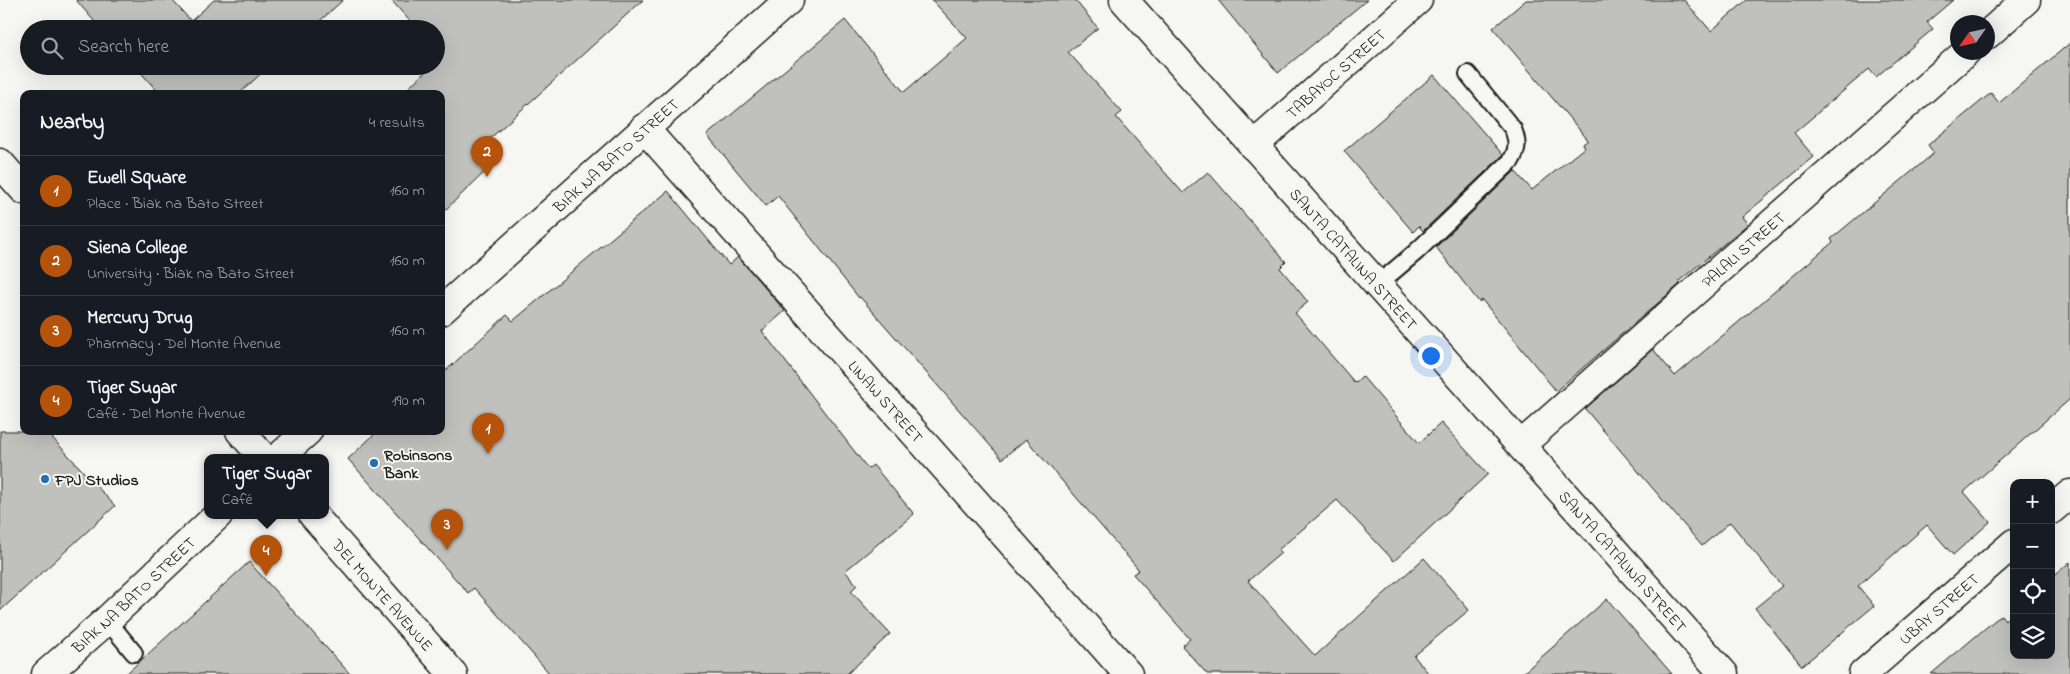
<!DOCTYPE html>
<html lang="en">
<head>
<meta charset="utf-8">
<style>
  :root { --surface:#171b24; --page:#242831; --text:#f1f3f6; --muted:#9ea1a6; --line:#363941; --accent:#b45309 }
  body { margin:0; font-family:"Indie Flower",sans-serif; background:var(--page); color:var(--text) }
  .controls { position:absolute; right:15px; bottom:15px; display:grid; overflow:hidden; border-radius:10px; box-shadow:0 5px 20px #0002 }
  .controls button { width:45px; height:45px; display:grid; place-items:center; padding:0; border:0; border-bottom:1px solid var(--line); background:var(--surface); color:var(--text); font:25px sans-serif }
  .compass { position:absolute; left:1950px; top:15px; width:45px; height:45px; border-radius:50%; background:var(--surface); box-shadow:0 5px 20px #0002; rotate:236deg }
  .you { position:absolute; left:1430px; top:355px; width:18px; height:18px; margin:-12px; border:4px solid #fff; border-radius:50%; background:#1a73e8; box-shadow:0 0 0 8px #1a73e833 }
  .badge { display:grid; place-items:center; width:32px; height:32px; border-radius:50%; background:var(--accent); color:#fff; font-size:16px; font-weight:700 }
  .pin { position:absolute; translate:-50% -41px; filter:drop-shadow(0 1px 2px #0008) }
  .pin::after { content:''; position:absolute; top:26px; width:18px; height:15px; background:inherit; clip-path:polygon(0 0,100% 0,50% 100%) }
  .popup { position:absolute; left:204px; top:454px; width:125px; height:65px; box-sizing:border-box; display:grid; place-content:center; border-radius:10px; background:var(--surface); filter:drop-shadow(0 1px 4px #0005); font-size:16px; white-space:nowrap; color:var(--muted) }
  .popup b { font-size:19px; color:var(--text) }
  .popup::after { content:''; position:absolute; left:50%; top:100%; margin-left:-10px; border:10px solid transparent; border-top-color:var(--surface) }
  .list { margin:0; padding:0; list-style:none }
  h2 { display:flex; justify-content:space-between; align-items:center; height:65px; margin:0; padding:0 20px; font-size:21px }
  h2 small { font-size:16px; font-weight:400; color:var(--muted) }
  .list li { display:grid; grid-template-columns:32px 1fr auto; gap:15px; align-items:center; box-sizing:border-box; height:70px; padding:0 20px; border-top:1px solid var(--line) }
  .list b { display:block; font-size:19px; white-space:nowrap }
  .list p { margin:0; font-size:16px; white-space:nowrap; color:var(--muted) }
  .list em { font-size:16px; font-style:normal; color:var(--muted) }
  .icon { flex:none; width:28px; height:28px; fill:none; stroke:currentColor; stroke-width:2; stroke-linecap:round; stroke-linejoin:round }
  .map { position:relative; flex:none; width:2070px; height:674px; overflow:hidden }
  .search { position:absolute; background:var(--surface); box-shadow:0 5px 20px #0002; left:20px; top:20px; width:425px; height:55px; display:flex; align-items:center; gap:12px; box-sizing:border-box; padding:0 18px; border-radius:28px; color:var(--muted); font-size:19px }
  .panel { position:absolute; background:var(--surface); box-shadow:0 5px 20px #0002; left:20px; top:90px; width:425px; height:345px; border-radius:10px }
  .map>svg:first-child { display:block }
  .building { fill:#c0c0bd; stroke:#1c1c1c }
  .lines { fill:none; stroke-linecap:round; stroke-linejoin:round }
  .service-casing { stroke:#1c1c1c; stroke-width:20 }
  .minor-casing { stroke:#1c1c1c; stroke-width:31 }
  .secondary-casing { stroke:#1c1c1c; stroke-width:31 }
  .service { stroke:#f6f6f2; stroke-width:16 }
  .minor { stroke:#f6f6f2; stroke-width:28 }
  .secondary { stroke:#f6f6f2; stroke-width:28 }
  .poi-dot { fill:#1f6fb2; stroke:#f6f6f2; stroke-width:2 }
  .labels { text-anchor:middle; stroke-width:4; stroke-linejoin:round; paint-order:stroke }
  .street-label { font-size:16px; fill:#1c1c1c; stroke:#f6f6f2 }
  .poi-label { font-size:16px; font-weight:bold; fill:#1c1c1c; stroke:#f6f6f2; text-anchor:start }
</style>
</head>
<body>
<div class="map">
<svg width="2070" height="674" viewBox="0 0 2070 674">
  <rect width="100%" height="100%" fill="#f6f6f2"/>
  <filter id="ink" filterUnits="userSpaceOnUse"><feTurbulence type="fractalNoise" baseFrequency=".02" numOctaves="2"/><feDisplacementMap in="SourceGraphic" scale="10" xChannelSelector="R" yChannelSelector="G"/><feConvolveMatrix kernelMatrix="1 2 1 2 8 2 1 2 1" color-interpolation-filters="sRGB"/></filter>
  <g filter="url(#ink)">
    <path class="building" d="M76 0H172L191 21 214 0H343L311 29H101Z
      M391 0H643L475 152 490 167 441 214V94H402L431 66H436V61L441 56 436 50V29H417Z
      M932 0H1075L1098 28 1068 52 1122 112 1116 117 1183 193 1208 172 1286 262 1280 268 1308 302 1295 313 1355 383 1362 376 1419 443 1441 423 1488 474 1394 561 1337 500 1278 550 1281 553 1248 581 1315 656 1424 558 1469 610 1414 656 1429 674H1207L1182 646 1190 639 1133 574 1139 570 1026 439 1002 459 860 297 859 298 778 196 766 206 707 135 845 20 904 92 967 38Z
      M1218 0H1367L1278 73Z
      M1526 0H1684L1711 31 1747 0H1953L1927 22 1933 29 1876 77 1869 69 1794 133 1814 157 1742 217 1748 224 1678 282 1680 284 1556 391 1482 300 1479 302 1436 247 1515 171 1532 190 1585 147 1583 144 1588 140 1493 28Z
      M2070 43V399L1964 492 1990 522 1953 555 1927 525 1858 586 1874 606 1802 666 1755 608 1782 586 1730 522 1702 546 1585 409 1653 349 1675 376 1833 242 1831 239 1934 153 1928 145 1991 93 1999 103Z
      M135 66H269L239 94H160Z
      M1434 75 1503 155 1423 231 1419 226 1413 232 1344 151Z
      M668 191 729 265 738 257 785 311 762 331 868 469 873 465 914 514 845 571 857 585 851 591 890 634 847 674H550L474 588 468 593 348 459 378 431H441V375L507 315 513 321Z
      M0 431H46L115 506 0 611Z
      M249 562 350 674H126Z
      M2070 562V674H1931L2001 615 2005 620 2014 611V655H2051V578Z
      M1607 599 1672 674H1522L1561 640Z"/>
    <g class="lines">
      <defs>
        <path id="service" d="M1377 285 1416 252 1511 161C1518 149 1518 142 1513 129L1468 74
          M107 620 134 653"/>
        <g id="minor">
          <path id="s1" d="M1124 0 1724 674"/>
          <path d="M1988 34 2026 0"/>
          <path id="s2" d="M644 128 1128 674"/>
          <path id="s3" d="M1253 146 1418 0"/>
          <path id="s4" d="M441 311 789 0"/>
          <path id="s5" d="M1521 445 1966 52"/>
          <path d="M279 457 308 431"/>
          <path d="M2051 510 2070 494"/>
          <path id="s6" d="M46 674 107 620 218 515"/>
          <path id="s7" d="M1863 674 2014 543"/>
        </g>
        <g id="secondary">
          <path d="M0 163 24 190"/>
          <path d="M240 431 263 457"/>
          <path id="s8" d="M313 515 453 674"/>
        </g>
      </defs>
      <use href="#service" class="service-casing"/>
      <use href="#minor" class="minor-casing"/>
      <use href="#secondary" class="secondary-casing"/>
      <use href="#service" class="service"/>
      <use href="#minor" class="minor"/>
      <use href="#secondary" class="secondary"/>
    </g>
  </g>
  <g class="poi-dot">
    <circle cx="374" cy="463" r="5"/>
    <circle cx="45" cy="479" r="5"/>
  </g>
  <g class="labels">
    <g class="street-label">
      <text dy="6" stroke="none"><textPath href="#s3" startOffset="110">TABAYOC STREET</textPath></text>
      <text dy="6" stroke="none"><textPath href="#s4" startOffset="234">BIAK NA BATO STREET</textPath></text>
      <text dy="6" stroke="none"><textPath href="#s5" startOffset="296">PALALI STREET</textPath></text>
      <text dy="6" stroke="none"><textPath href="#s1" startOffset="346">SANTA CATALINA STREET</textPath></text>
      <text dy="6" stroke="none"><textPath href="#s2" startOffset="365">LINAW STREET</textPath></text>
      <text dy="6" stroke="none"><textPath href="#s1" startOffset="751">SANTA CATALINA STREET</textPath></text>
      <text dy="6" stroke="none"><textPath href="#s8" startOffset="106">DEL MONTE AVENUE</textPath></text>
      <text dy="6" stroke="none"><textPath href="#s6" startOffset="118">BIAK NA BATO STREET</textPath></text>
      <text dy="6" stroke="none"><textPath href="#s7" startOffset="100">UBAY STREET</textPath></text>
    </g>
    <g class="poi-label">
      <text x="384" y="460">Robinsons<tspan x="384" dy="18">Bank</tspan></text>
      <text x="55" y="485">FPJ Studios</text>
    </g>
  </g>
</svg>
<div class="controls">
<button>+</button>
<button>−</button>
<button><svg class="icon" aria-label="locate" viewBox="0 0 24 24"><circle cx="12" cy="12" r="6"/><path d="M12 2v4M12 18v4M2 12h4M18 12h4"/></svg></button>
<button><svg class="icon" aria-label="layers" viewBox="0 0 24 24"><path d="M12 4l9 5-9 5-9-5zM3 14l9 5 9-5"/></svg></button>
</div>
<svg class="compass" viewBox="-18 -18 36 36"><path d="M0-13l5 13h-10z" fill="#e53935"/><path d="M0 13l5-13h-10z" fill="#9ea1a6"/></svg>
<div class="you"></div>
<div class="pin badge" style="left:488px;top:454px">1</div>
<div class="pin badge" style="left:487px;top:177px">2</div>
<div class="pin badge" style="left:447px;top:550px">3</div>
<div class="pin badge" style="left:266px;top:576px">4</div>
<div class="popup"><b>Tiger Sugar</b>Café</div>
<div class="search"><svg class="icon" aria-label="search" viewBox="0 0 24 24"><circle cx="10" cy="10" r="6"/><path d="M15 15l6 6"/></svg>Search here</div>
<section class="panel">
<h2>Nearby<small>4 results</small></h2>
<ul class="list">
<li><span class="badge">1</span><div><b>Ewell Square</b><p>Place · Biak na Bato Street</p></div><em>160 m</em></li>
<li><span class="badge">2</span><div><b>Siena College</b><p>University · Biak na Bato Street</p></div><em>160 m</em></li>
<li><span class="badge">3</span><div><b>Mercury Drug</b><p>Pharmacy · Del Monte Avenue</p></div><em>160 m</em></li>
<li><span class="badge">4</span><div><b>Tiger Sugar</b><p>Café · Del Monte Avenue</p></div><em>190 m</em></li>
</ul>
</section>
</div>
</body>
</html>
